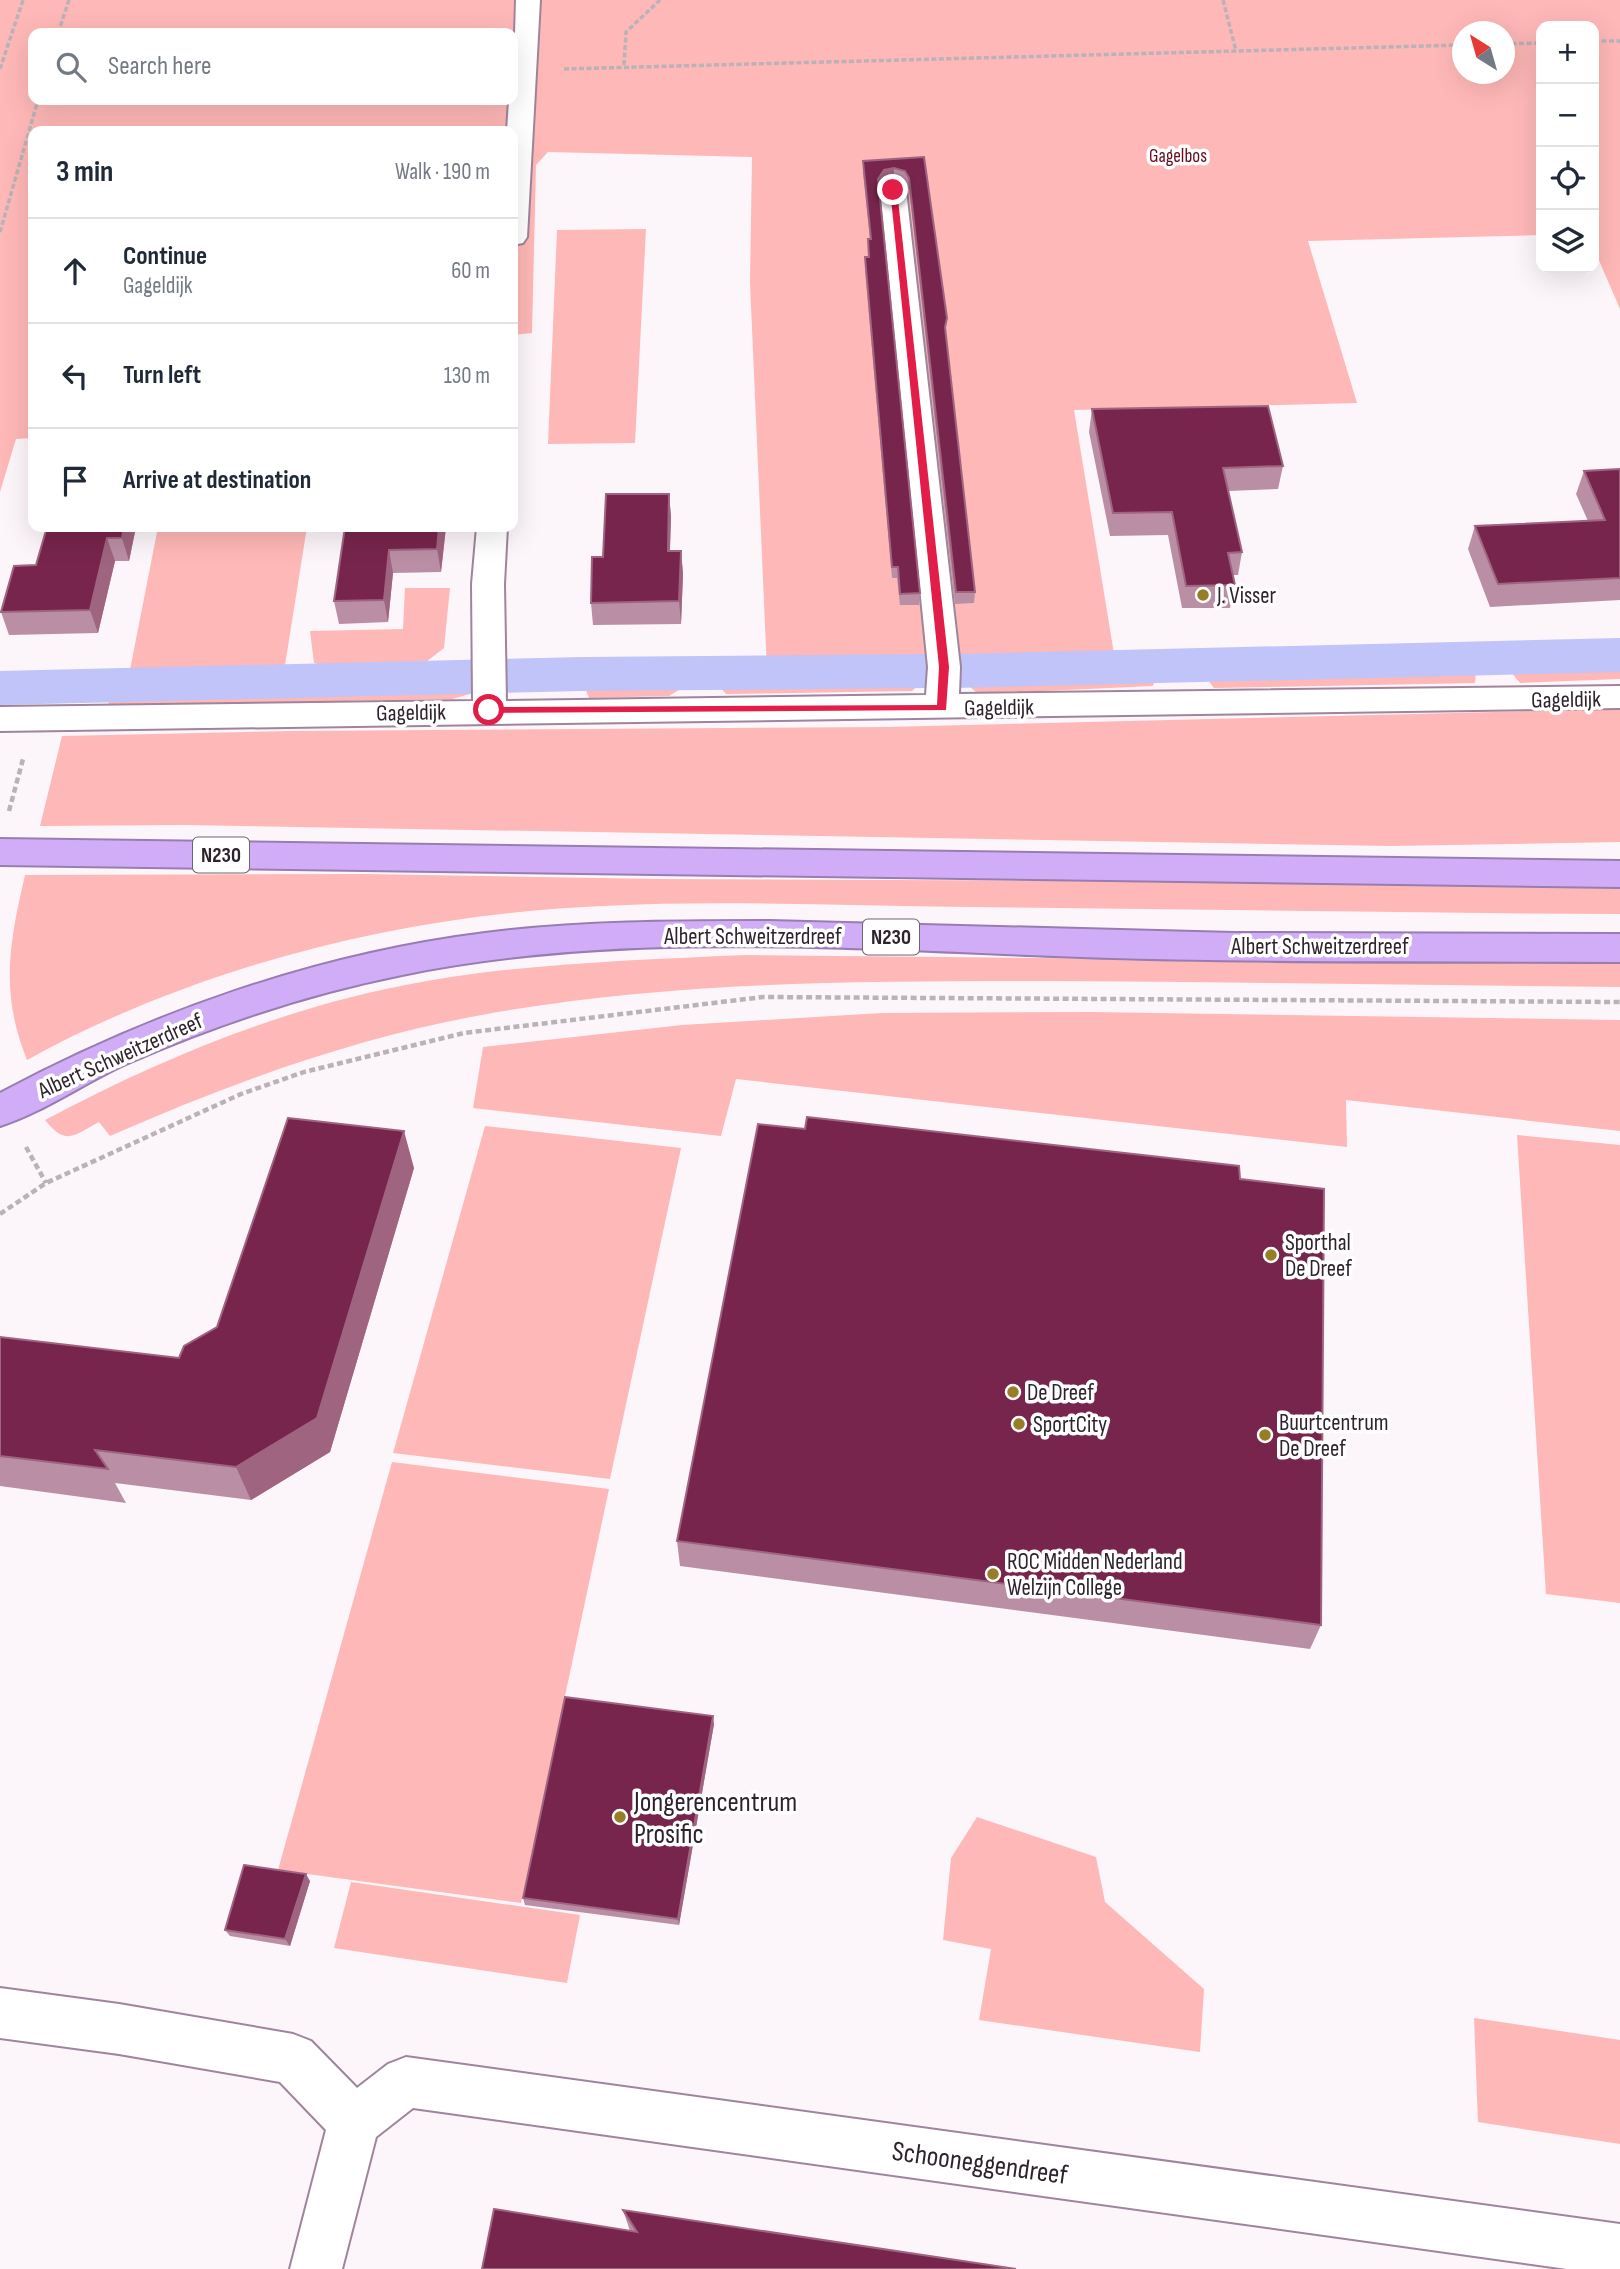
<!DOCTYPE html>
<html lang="en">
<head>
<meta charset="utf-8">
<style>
  :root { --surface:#fff; --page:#f6f6f7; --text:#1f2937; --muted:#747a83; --line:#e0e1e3 }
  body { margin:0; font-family:"Sofia Sans Condensed",sans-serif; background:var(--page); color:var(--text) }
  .controls { position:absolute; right:21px; top:21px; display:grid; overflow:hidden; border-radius:14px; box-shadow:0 7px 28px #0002 }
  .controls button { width:63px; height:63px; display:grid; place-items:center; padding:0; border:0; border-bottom:2px solid var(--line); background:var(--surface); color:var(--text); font:35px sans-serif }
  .compass { position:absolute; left:1452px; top:21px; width:63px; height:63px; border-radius:50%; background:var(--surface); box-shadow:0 7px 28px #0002; rotate:323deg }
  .stop { position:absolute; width:21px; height:21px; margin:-16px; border:5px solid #e11d48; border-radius:50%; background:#fff }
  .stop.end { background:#e11d48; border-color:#fff; box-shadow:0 2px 7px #0008 }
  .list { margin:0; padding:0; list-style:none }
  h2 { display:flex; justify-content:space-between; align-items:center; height:91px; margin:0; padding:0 28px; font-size:30px }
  h2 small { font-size:23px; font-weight:400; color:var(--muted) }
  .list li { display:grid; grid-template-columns:46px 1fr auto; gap:21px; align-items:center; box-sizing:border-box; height:105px; padding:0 28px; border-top:2px solid var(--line) }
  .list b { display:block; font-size:26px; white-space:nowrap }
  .list p { margin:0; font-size:23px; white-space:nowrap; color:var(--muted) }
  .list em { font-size:23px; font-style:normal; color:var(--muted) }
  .icon { flex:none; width:38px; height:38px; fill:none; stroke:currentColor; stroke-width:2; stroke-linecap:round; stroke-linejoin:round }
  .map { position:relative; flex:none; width:1620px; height:2269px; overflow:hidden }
  .search { position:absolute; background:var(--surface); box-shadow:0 7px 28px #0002; left:28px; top:28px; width:490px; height:77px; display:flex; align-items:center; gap:18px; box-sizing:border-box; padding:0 24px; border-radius:14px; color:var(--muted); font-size:26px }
  .panel { position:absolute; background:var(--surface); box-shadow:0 7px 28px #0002; left:28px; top:126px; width:490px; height:406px; border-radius:14px }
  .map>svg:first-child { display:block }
  .green { fill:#feb8b7; fill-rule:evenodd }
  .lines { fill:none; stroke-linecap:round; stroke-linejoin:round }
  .canal { fill:#c0c4f8; fill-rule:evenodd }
  .minor-casing { stroke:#9f849c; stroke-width:4 }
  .highway-casing { stroke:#987db1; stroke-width:4 }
  .path-far1 { stroke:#b9b2b8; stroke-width:3.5; stroke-dasharray:5 2.5; stroke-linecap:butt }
  .path { stroke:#b9b2b8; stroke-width:4.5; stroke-dasharray:6 3.5; stroke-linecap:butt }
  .minor { fill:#fff; fill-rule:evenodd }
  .highway { fill:#d1adf8; fill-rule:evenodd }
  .wall { fill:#ba8ea4 }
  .shaded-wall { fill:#9f6480 }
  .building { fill:#77254c; stroke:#9f6480; stroke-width:2 }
  .route { fill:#e11d48 }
  .poi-dot { fill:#977d25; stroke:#fff; stroke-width:2.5 }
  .labels { text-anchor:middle; stroke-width:7; stroke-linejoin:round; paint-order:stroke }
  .far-park-label { font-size:19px; fill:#640a1a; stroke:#fff }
  .shield { fill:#fff; stroke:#6d656c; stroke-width:2 }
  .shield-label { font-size:21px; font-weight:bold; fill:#2e232d }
  .poi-label { font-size:23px; fill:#2e232d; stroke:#fff; text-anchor:start }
  .street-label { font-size:23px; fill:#2e232d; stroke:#fff }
  .near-poi-label { font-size:28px; fill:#2e232d; stroke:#fff; text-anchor:start }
  .near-street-label { font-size:28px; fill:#2e232d; stroke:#fff }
</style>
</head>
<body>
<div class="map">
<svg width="1620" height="2269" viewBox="0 0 1620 2269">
  <rect width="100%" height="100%" fill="#fcf6fb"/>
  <path class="green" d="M0 0H1620V309L1594 249V26H1541V235L1308 241 1357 403 1074 410 1116 666 767 671 750 283 752 157 548 152 536 165 532 333 513 335V131H33V438L16 439 0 492ZM1462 32H1504V74H1462ZM33 33H513V100H33Z
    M646 229 635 443 548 444 557 230Z
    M158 527H307L282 684 127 685Z
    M405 588H450L444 648 417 669 342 671 314 663 310 631 403 629Z
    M1620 662V679L1520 683 1505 665Z
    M1458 664 1476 669 1475 683 1214 688 1201 671Z
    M1157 670 1153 686 978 694 962 679Z
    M906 679 917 686 912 691 726 694 714 680Z
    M583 682H682V688L669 696 589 698Z
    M474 683 470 694 452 699 108 705 112 692Z
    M1620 709V842L1391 846 185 825 40 826 62 736 293 731 886 727Z
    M364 874 659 879 1620 883V914C1403 913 1186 909 969 907 847 906 725 900 603 906 406 914 199 965 27 1060 0 993 9 944 25 875Z
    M745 955 1620 964V987C1430 985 1240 982 1050 981 865 981 681 981 498 1012 362 1035 235 1081 110 1136L99 1122C73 1136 66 1146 45 1120 165 1056 293 1004 427 981 532 963 639 960 745 955Z
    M1090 1012 1620 1020V1131L1346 1100 1347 1147 736 1079 721 1136 473 1108 483 1047 682 1025 882 1013Z
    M485 1126 681 1148 610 1479 393 1453Z
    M1517 1135 1620 1145V1603L1546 1594Z
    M392 1462 609 1489 521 1903 278 1870Z
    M977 1817 1096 1857 1105 1902 1204 1989 1200 2052 979 2020 991 1949 943 1940 951 1858Z
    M351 1882 580 1915 567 1983 334 1948Z
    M1474 2018 1620 2040V2144L1478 2122Z"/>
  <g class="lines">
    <path class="canal" d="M1620 638V672L954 688 940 684 927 688 582 691 0 705V671L582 657 927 654 940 658 954 654Z"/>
    <defs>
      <path id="minor" d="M516 0H540L527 237 523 243 513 245V131H507L509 100H513Z
        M893 182 902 184 906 190 960 667 959 694 1620 686V708L0 731V707L473 701 472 584 477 527H507L504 584 506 701 926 695 928 667 880 190 884 184Z
        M0 1988 119 2004 293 2034 311 2041 357 2088 388 2064 406 2057 1620 2224V2269H1567L413 2108 376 2137 342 2269H290L326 2130 280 2082 119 2054 0 2038Z"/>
      <path id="highway" d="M0 839 1620 861V887L0 865Z
        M770 921 1234 933 1620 934V962C1440 961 1260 963 1081 957 860 949 619 930 402 975 307 994 215 1025 126 1064 84 1083 44 1112 0 1126V1093C150 1013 316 954 485 933 579 921 675 921 770 921Z"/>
    </defs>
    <use href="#minor" class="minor-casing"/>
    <use href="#highway" class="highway-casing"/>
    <path class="path-far1" d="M1223 0 1236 51
      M58 33 69 0
      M1594 41H1620
      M1504 44 1541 43
      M624 65 626 32 660 0
      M0 69 23 0
      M564 69 1462 45
      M0 232 38 100"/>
    <path class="path" d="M9 811 23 759
      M26 1147 46 1183
      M0 1214 46 1183 241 1094 304 1072 464 1033 763 997 1620 1002"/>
    <use href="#minor" class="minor"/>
    <use href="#highway" class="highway"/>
  </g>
  <path class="wall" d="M924 157 947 318 945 333 975 592 974 603 955 604 909 190 904 183 894 179 883 181 879 188 920 593 919 605H900L897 578H892L865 269V257H868V239H870L863 173V161Z
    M1092 409 1283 466 1278 489 1228 491 1242 552 1238 575H1233L1235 585 1230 608H1182L1168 535 1110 536 1089 432Z
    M1620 469V600L1490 607 1468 549 1475 526 1588 521 1576 494 1584 471Z
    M669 494 671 517 670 551H681L683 574 681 624 593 625 591 603 603 557Z
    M47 527H136L129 561H115L98 633 9 635 1 612 36 565Z
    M345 527H446L441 572 393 573 388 622 339 624 334 601Z
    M414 1168 330 1452 251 1500 115 1483 126 1503 0 1486V1337L179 1358Z
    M1240 1179 1321 1625 1310 1649 680 1566 677 1541Z
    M714 1724 679 1925 525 1905 523 1898Z
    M310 1881 290 1946 230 1936 225 1930Z
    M623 2210 1016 2269H482L630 2231Z"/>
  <path class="shaded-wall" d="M894 168V179L883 181 877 190 878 179 884 170Z
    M669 494 671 517 669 574 668 551Z
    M124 527H136L129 561 122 538Z
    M439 527H446L441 572 437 549Z
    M107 538 115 561 98 633 90 610Z
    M389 550 393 573 388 622 384 600Z
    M681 551 683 574 681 624 679 601Z
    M404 1131 414 1168 330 1452 251 1500 236 1467Z
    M713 1716 714 1724 679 1925 678 1919Z
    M306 1874 310 1881 290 1946 285 1939Z"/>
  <path class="building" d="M924 157 947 318 945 327 975 592H956L909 178 905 171 894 168 884 170 878 179 920 593 900 594 898 567H892L865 257H869L868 239H871L863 161Z
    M1268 406 1283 466 1223 468 1242 552 1228 553 1235 585 1186 586 1172 512 1113 513 1092 409Z
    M1620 469V578L1498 584 1475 526 1605 520 1584 471Z
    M606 494H669L668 551H681L679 601 591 603 592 557H603Z
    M47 527H124L122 538H107L90 610 1 612 14 566 36 565Z
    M345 527H439L437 549 389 550 384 600 334 601Z
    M807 1117 1239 1166 1240 1179 1324 1189 1321 1625 677 1541 758 1124 805 1129Z
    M288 1118 404 1131 317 1418 236 1467 95 1450 108 1469 0 1456V1337L179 1358 184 1346 217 1327Z
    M565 1697 713 1716 678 1919 523 1898Z
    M244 1865 306 1874 285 1939 225 1930Z
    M494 2209 637 2232 623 2210 1016 2269H482Z"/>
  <path class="route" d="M890 189 897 190 949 667 946 710 486 713V708L489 707 937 705 939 667Z"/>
  <g class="poi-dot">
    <circle cx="1203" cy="595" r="7"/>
    <circle cx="1271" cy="1255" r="7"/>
    <circle cx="1013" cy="1392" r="7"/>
    <circle cx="1019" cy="1424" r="7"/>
    <circle cx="1265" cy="1435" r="7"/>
    <circle cx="993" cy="1574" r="7"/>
    <circle cx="620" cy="1817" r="7"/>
  </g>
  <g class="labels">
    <g class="far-park-label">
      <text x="1178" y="162">Gagelbos</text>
    </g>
    <g class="shield">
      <rect x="193" y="837.5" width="56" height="35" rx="5"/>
      <rect x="863" y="919.5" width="56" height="35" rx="5"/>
    </g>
    <g class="shield-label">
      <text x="221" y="862">N230</text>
      <text x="891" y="944">N230</text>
    </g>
    <g class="poi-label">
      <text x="1217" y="603">J. Visser</text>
      <text x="1285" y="1250">Sporthal<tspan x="1285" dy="26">De Dreef</tspan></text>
      <text x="1027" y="1400">De Dreef</text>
      <text x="1279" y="1430">Buurtcentrum<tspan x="1279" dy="26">De Dreef</tspan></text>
      <text x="1033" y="1432">SportCity</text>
      <text x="1007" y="1569">ROC Midden Nederland<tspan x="1007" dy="26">Welzijn College</tspan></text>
    </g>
    <g class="street-label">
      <text transform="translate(1566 699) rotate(-1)" y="8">Gageldijk</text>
      <text transform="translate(999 707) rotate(-1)" y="8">Gageldijk</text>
      <text transform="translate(411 712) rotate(-1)" y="8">Gageldijk</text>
      <text x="753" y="944">Albert Schweitzerdreef</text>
      <text x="1320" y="954">Albert Schweitzerdreef</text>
      <text transform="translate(120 1055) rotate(-24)" y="8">Albert Schweitzerdreef</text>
    </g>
    <g class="near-poi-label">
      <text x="634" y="1811">Jongerencentrum<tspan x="634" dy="32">Prosific</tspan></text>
    </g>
    <g class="near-street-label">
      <text transform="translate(980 2162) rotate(8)" y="10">Schooneggendreef</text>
    </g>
  </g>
</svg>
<div class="controls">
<button>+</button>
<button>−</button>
<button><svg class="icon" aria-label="locate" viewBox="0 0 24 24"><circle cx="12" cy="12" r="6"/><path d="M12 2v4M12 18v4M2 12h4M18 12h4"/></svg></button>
<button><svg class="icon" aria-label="layers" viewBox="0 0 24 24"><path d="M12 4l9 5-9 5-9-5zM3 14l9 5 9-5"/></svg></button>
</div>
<svg class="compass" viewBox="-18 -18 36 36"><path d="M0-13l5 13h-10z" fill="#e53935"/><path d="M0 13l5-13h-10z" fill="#747a83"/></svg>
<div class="stop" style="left:489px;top:710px"></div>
<div class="stop end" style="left:893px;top:190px"></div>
<div class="search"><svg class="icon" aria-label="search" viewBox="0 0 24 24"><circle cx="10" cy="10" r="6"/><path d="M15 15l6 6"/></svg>Search here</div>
<section class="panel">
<h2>3 min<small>Walk · 190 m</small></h2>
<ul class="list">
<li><svg class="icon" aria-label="ahead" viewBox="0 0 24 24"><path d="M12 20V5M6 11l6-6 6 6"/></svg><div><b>Continue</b><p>Gageldijk</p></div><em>60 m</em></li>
<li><svg class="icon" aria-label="left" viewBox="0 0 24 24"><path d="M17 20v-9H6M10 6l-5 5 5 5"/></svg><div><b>Turn left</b></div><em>130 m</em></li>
<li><svg class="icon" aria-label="arrive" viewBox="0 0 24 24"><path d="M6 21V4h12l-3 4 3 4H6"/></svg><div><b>Arrive at destination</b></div></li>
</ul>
</section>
</div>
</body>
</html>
